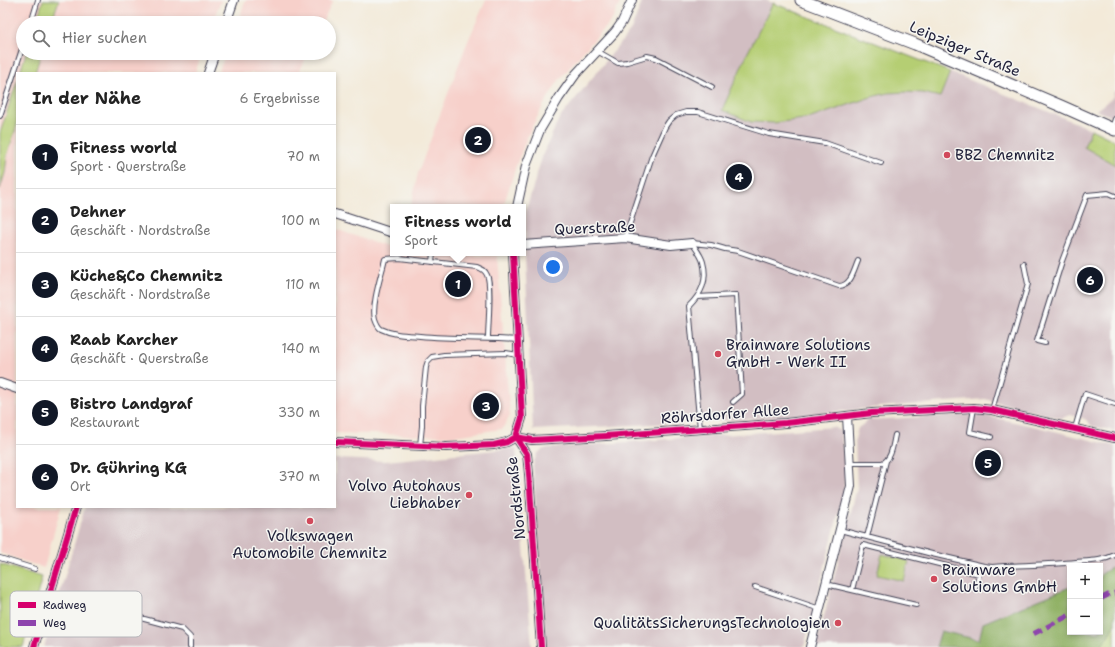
<!DOCTYPE html>
<html lang="de">
<head>
<meta charset="utf-8">
<style>
  :root { --surface:#fff; --page:#f2f2f2; --text:#222; --muted:#767676; --line:#e0e0e0; --accent:#111827 }
  body { margin:0; font-family:"Shantell Sans",sans-serif; background:var(--page); color:var(--text) }
  .controls { position:absolute; right:12px; bottom:12px; display:grid; overflow:hidden; border-radius:0px; box-shadow:0 2px 6px #0003 }
  .controls button { width:36px; height:36px; display:grid; place-items:center; padding:0; border:0; border-bottom:1px solid var(--line); background:var(--surface); color:var(--text); font:20px sans-serif }
  .you { position:absolute; left:553px; top:267px; width:14px; height:14px; margin:-10px; border:3px solid #fff; border-radius:50%; background:#1a73e8; box-shadow:0 0 0 6px #1a73e833 }
  .badge { display:grid; place-items:center; width:26px; height:26px; border-radius:50%; background:var(--accent); color:#fff; font-size:13px; font-weight:700 }
  .pin { position:absolute; translate:-50% -50%; border:2px solid #fff; box-shadow:0 1px 4px #0006 }
  .popup { position:absolute; left:390px; top:204px; width:136px; height:52px; box-sizing:border-box; display:grid; place-content:center; border-radius:0px; background:var(--surface); filter:drop-shadow(0 1px 3px #0005); font-size:13px; white-space:nowrap; color:var(--muted) }
  .popup b { font-size:15px; color:var(--text) }
  .popup::after { content:''; position:absolute; left:50%; top:100%; margin-left:-8px; border:8px solid transparent; border-top-color:var(--surface) }
  .list { margin:0; padding:0; list-style:none }
  h2 { display:flex; justify-content:space-between; align-items:center; height:52px; margin:0; padding:0 16px; font-size:17px }
  h2 small { font-size:13px; font-weight:400; color:var(--muted) }
  .list li { display:grid; grid-template-columns:26px 1fr auto; gap:12px; align-items:center; box-sizing:border-box; height:64px; padding:0 16px; border-top:1px solid var(--line) }
  .list b { display:block; font-size:15px; white-space:nowrap }
  .list p { margin:0; font-size:13px; white-space:nowrap; color:var(--muted) }
  .list em { font-size:13px; font-style:normal; color:var(--muted) }
  .icon { flex:none; width:22px; height:22px; fill:none; stroke:currentColor; stroke-width:2; stroke-linecap:round; stroke-linejoin:round }
  .map { position:relative; flex:none; width:1115px; height:647px; overflow:hidden }
  .search { position:absolute; background:var(--surface); box-shadow:0 2px 6px #0003; left:16px; top:16px; width:320px; height:44px; display:flex; align-items:center; gap:10px; box-sizing:border-box; padding:0 14px; border-radius:22px; color:var(--muted); font-size:15px }
  .panel { position:absolute; background:var(--surface); box-shadow:0 2px 6px #0003; left:16px; top:72px; width:320px; height:436px; border-radius:0px }
  .map>svg:first-child { display:block }
  .built { fill:#f7d0ca }
  .industrial { fill:#d2bec2 }
  .green { fill:#b5ce73; stroke:#6c7857 }
  .forest { fill:#90b165; stroke:#596a50 }
  .lines { fill:none; stroke-linecap:round; stroke-linejoin:round }
  .lane-casing { stroke:#414053; stroke-width:6 }
  .street-casing { stroke:#414053; stroke-width:10 }
  .secondary-casing { stroke:#414053; stroke-width:13 }
  .lane { stroke:#fff; stroke-width:4 }
  .street { stroke:#fff; stroke-width:8 }
  .secondary { stroke:#fff; stroke-width:11 }
  .quiet { stroke:#8e44ad; stroke-width:5; stroke-dasharray:10 5; stroke-linecap:butt }
  .cycleway-casing { stroke:#f6f6f2; stroke-width:8 }
  .cycleway { stroke:#d6006c; stroke-width:6 }
  .poi-dot { fill:#d1495b; stroke:#f6f6f2; stroke-width:1.5 }
  .labels { text-anchor:middle; stroke-width:3; stroke-linejoin:round; paint-order:stroke }
  .street-label { font-size:15px; fill:#22223b; stroke:#f6f6f2 }
  .poi-label { font-size:15px; fill:#22223b; stroke:#f6f6f2; text-anchor:start }
  .key { fill:#f6f6f2; stroke:#b6b6bb; stroke-width:1 }
  .key-label { font-size:11px; fill:#22223b }
</style>
</head>
<body>
<div class="map">
<svg width="1115" height="647" viewBox="0 0 1115 647">
  <rect width="100%" height="100%" fill="#f6f6f2"/>
  <filter id="ink" filterUnits="userSpaceOnUse"><feTurbulence type="fractalNoise" baseFrequency=".025" numOctaves="2"/><feDisplacementMap in="SourceGraphic" scale="8" xChannelSelector="R" yChannelSelector="G"/><feConvolveMatrix kernelMatrix="1 2 1 2 8 2 1 2 1" color-interpolation-filters="sRGB"/></filter>
  <filter id="wash" filterUnits="userSpaceOnUse"><feTurbulence type="fractalNoise" baseFrequency=".012" numOctaves="4" result="noise"/><feDisplacementMap in="SourceGraphic" scale="16" xChannelSelector="R" yChannelSelector="G"/><feGaussianBlur stdDeviation="0.9" result="paint"/><feColorMatrix in="noise" values="0 0 0 0 0 0 0 0 0 0 0 0 0 0 0 0 0 1.4 0 .05"/><feComposite in="paint" operator="in"/></filter>
  <g filter="url(#wash)">
    <rect width="100%" height="100%" fill="#f3ead9"/>
    <path class="built" d="M0 0H221L212 23H23V53H202L195 73H17V507H61L44 568 0 553Z
      M246 0H333L322 23H237Z
      M486 0H621L612 20 575 61 557 83 543 106 529 133 517 163 503 207H411L418 173 465 48Z
      M226 53H308L299 73H218Z
      M335 229 393 249V253H405L411 255 497 256 510 416 502 429 454 436 335 433Z"/>
    <path class="industrial" d="M643 0H765L773 3 748 52 722 110 751 122 774 123 888 93 906 92 923 93 940 97 950 72 1091 129 1085 147 1115 165V431L1092 426 1085 419 1071 415 1061 418 985 399 880 407 772 418 533 430 525 256 526 210 543 154 559 119 631 30Z
      M1115 89V118L1096 110 1112 98Z
      M960 415H982L1046 429 1115 446V565L1100 575V566H1070V587L984 623 979 640 941 631 936 647H816L857 488 855 439 858 428 869 420Z
      M834 427 839 430 841 433 845 470 844 492 804 647H546L533 467 534 461 538 453 542 450 548 448Z
      M516 448 532 647H44L85 507H335V459L386 461Z"/>
    <path class="green" d="M43 0H59L51 23H36Z
      M773 3 950 72 940 97 923 93 906 92 888 93 871 97 811 118 774 123 751 122 722 110 748 52Z
      M26 53H41L35 73H20Z
      M17 81V125L7 156 5 173 0 189V133Z
      M1091 129 1115 141V165L1084 147Z
      M882 554 909 561 904 581 877 575Z
      M0 564 42 577 23 647H0Z
      M1115 624V647H1101Z"/>
    <path class="forest" d="M1115 565V624L1101 647H936L941 631 979 640 983 623 1070 587V632H1100V575Z"/>
  </g>
  <g filter="url(#ink)">
    <g class="lines">
      <defs>
        <path id="lane" d="M31 23 38 0
          M597 51 618 63 627 62 647 56 656 58 712 87
          M0 116 23 46
          M1112 128 1115 119
          M625 238 652 156 665 127 669 121 676 115 686 112H698L769 134 825 143 881 163
          M692 243C696 249 701 255 703 262 708 280 702 293 689 306L700 429
          M692 243 711 245 725 249 738 251 839 286C851 286 854 270 858 261
          M432 262 433 253
          M697 297 736 295 742 394 733 402
          M488 338C488 326 492 284 487 275 485 270 482 269 477 267L399 258 385 259C382 273 371 305 375 319 376 322 378 327 381 329 393 335 407 335 420 336 452 339 485 338 518 340
          M1045 343 1037 341 1062 261 1087 195 1108 193 1115 196
          M974 408 970 432 991 437
          M992 410 1028 284 1024 264
          M1075 428 1085 394 1115 404
          M420 446 422 426V406L426 367 428 361 432 357 444 355 506 353 518 355
          M850 463H882C892 460 893 443 895 435
          M840 530 932 554 984 566 992 567C1020 565 1048 565 1076 562 1089 561 1103 561 1115 555
          M867 537 886 461
          M0 558 35 569
          M826 584 916 605
          M755 587 820 609
          M852 590 863 545 979 574 975 589
          M50 594 182 629 190 637V647"/>
        <path id="street" d="M226 23 234 0
          M208 73 215 53
          M517 207 526 166 540 130 559 98 576 74 615 32 622 22 632 0
          M335 214 393 233
          M523 245 625 238 671 245 692 243
          M513 253 522 418 516 437 527 454 529 474 541 647
          M0 383 17 389
          M335 442 446 447 472 446 494 445 507 442 516 437 532 440 606 436 786 423 872 413 974 408 992 410 1115 438
          M34 647 76 507
          M810 647 851 486 847 416"/>
        <path id="secondary" d="M801 0 915 44 1061 106 1115 130"/>
      </defs>
      <use href="#lane" class="lane-casing"/>
      <use href="#street" class="street-casing"/>
      <use href="#secondary" class="secondary-casing"/>
      <use href="#lane" class="lane"/>
      <use href="#street" class="street"/>
      <use href="#secondary" class="secondary"/>
      <path class="quiet" d="M1100 599 1108 595 1115 593
        M1033 634 1070 615"/>
      <defs>
        <path id="cycleway" d="M513 253 522 418 516 437 527 454 529 474 541 647
          M335 442 446 447 472 446 494 445 507 442 516 437 532 440 606 436 786 423 872 413 974 408 992 410 1115 438
          M34 647 76 507"/>
      </defs>
      <use href="#cycleway" class="cycleway-casing"/>
      <use href="#cycleway" class="cycleway"/>
    </g>
  </g>
  <g class="poi-dot">
    <circle cx="947" cy="155" r="4"/>
    <circle cx="718" cy="354" r="4"/>
    <circle cx="469" cy="495" r="4"/>
    <circle cx="310" cy="521" r="4"/>
    <circle cx="934" cy="579" r="4"/>
    <circle cx="838" cy="623" r="4"/>
  </g>
  <g class="labels">
    <g class="street-label">
      <text transform="translate(965 49) rotate(23)" y="5">Leipziger Straße</text>
      <text transform="translate(595 228) rotate(-2)" y="5">Querstraße</text>
      <text transform="translate(725 414) rotate(-4)" y="5">Röhrsdorfer Allee</text>
      <text transform="translate(516 498) rotate(-96)" y="5">Nordstraße</text>
    </g>
    <g class="poi-label">
      <text x="955" y="160">BBZ Chemnitz</text>
      <text x="726" y="350">Brainware Solutions<tspan x="726" dy="17">GmbH - Werk II</tspan></text>
      <text x="461" y="491" text-anchor="end">Volvo Autohaus<tspan x="461" dy="17">Liebhaber</tspan></text>
      <text x="310" y="541" text-anchor="middle">Volkswagen<tspan x="310" dy="17">Automobile Chemnitz</tspan></text>
      <text x="942" y="575">Brainware<tspan x="942" dy="17">Solutions GmbH</tspan></text>
      <text x="830" y="628" text-anchor="end">QualitätsSicherungsTechnologien</text>
    </g>
  </g>
  <rect x="10" y="591" width="132" height="46" rx="6" class="key"/>
  <rect x="18" y="602" width="18" height="6" fill="#d6006c"/>
  <rect x="18" y="620" width="18" height="6" fill="#8e44ad"/>
  <g class="key-label">
    <text x="43" y="609">Radweg</text>
    <text x="43" y="627">Weg</text>
  </g>
</svg>
<div class="controls">
<button>+</button>
<button>−</button>
</div>
<div class="you"></div>
<div class="pin badge" style="left:458px;top:284px">1</div>
<div class="popup"><b>Fitness world</b>Sport</div>
<div class="pin badge" style="left:478px;top:140px">2</div>
<div class="pin badge" style="left:486px;top:406px">3</div>
<div class="pin badge" style="left:739px;top:177px">4</div>
<div class="pin badge" style="left:988px;top:463px">5</div>
<div class="pin badge" style="left:1090px;top:280px">6</div>
<div class="search"><svg class="icon" aria-label="search" viewBox="0 0 24 24"><circle cx="10" cy="10" r="6"/><path d="M15 15l6 6"/></svg>Hier suchen</div>
<section class="panel">
<h2>In der Nähe<small>6 Ergebnisse</small></h2>
<ul class="list">
<li><span class="badge">1</span><div><b>Fitness world</b><p>Sport · Querstraße</p></div><em>70 m</em></li>
<li><span class="badge">2</span><div><b>Dehner</b><p>Geschäft · Nordstraße</p></div><em>100 m</em></li>
<li><span class="badge">3</span><div><b>Küche&amp;Co Chemnitz</b><p>Geschäft · Nordstraße</p></div><em>110 m</em></li>
<li><span class="badge">4</span><div><b>Raab Karcher</b><p>Geschäft · Querstraße</p></div><em>140 m</em></li>
<li><span class="badge">5</span><div><b>Bistro Landgraf</b><p>Restaurant</p></div><em>330 m</em></li>
<li><span class="badge">6</span><div><b>Dr. Gühring KG</b><p>Ort</p></div><em>370 m</em></li>
</ul>
</section>
</div>
</body>
</html>
